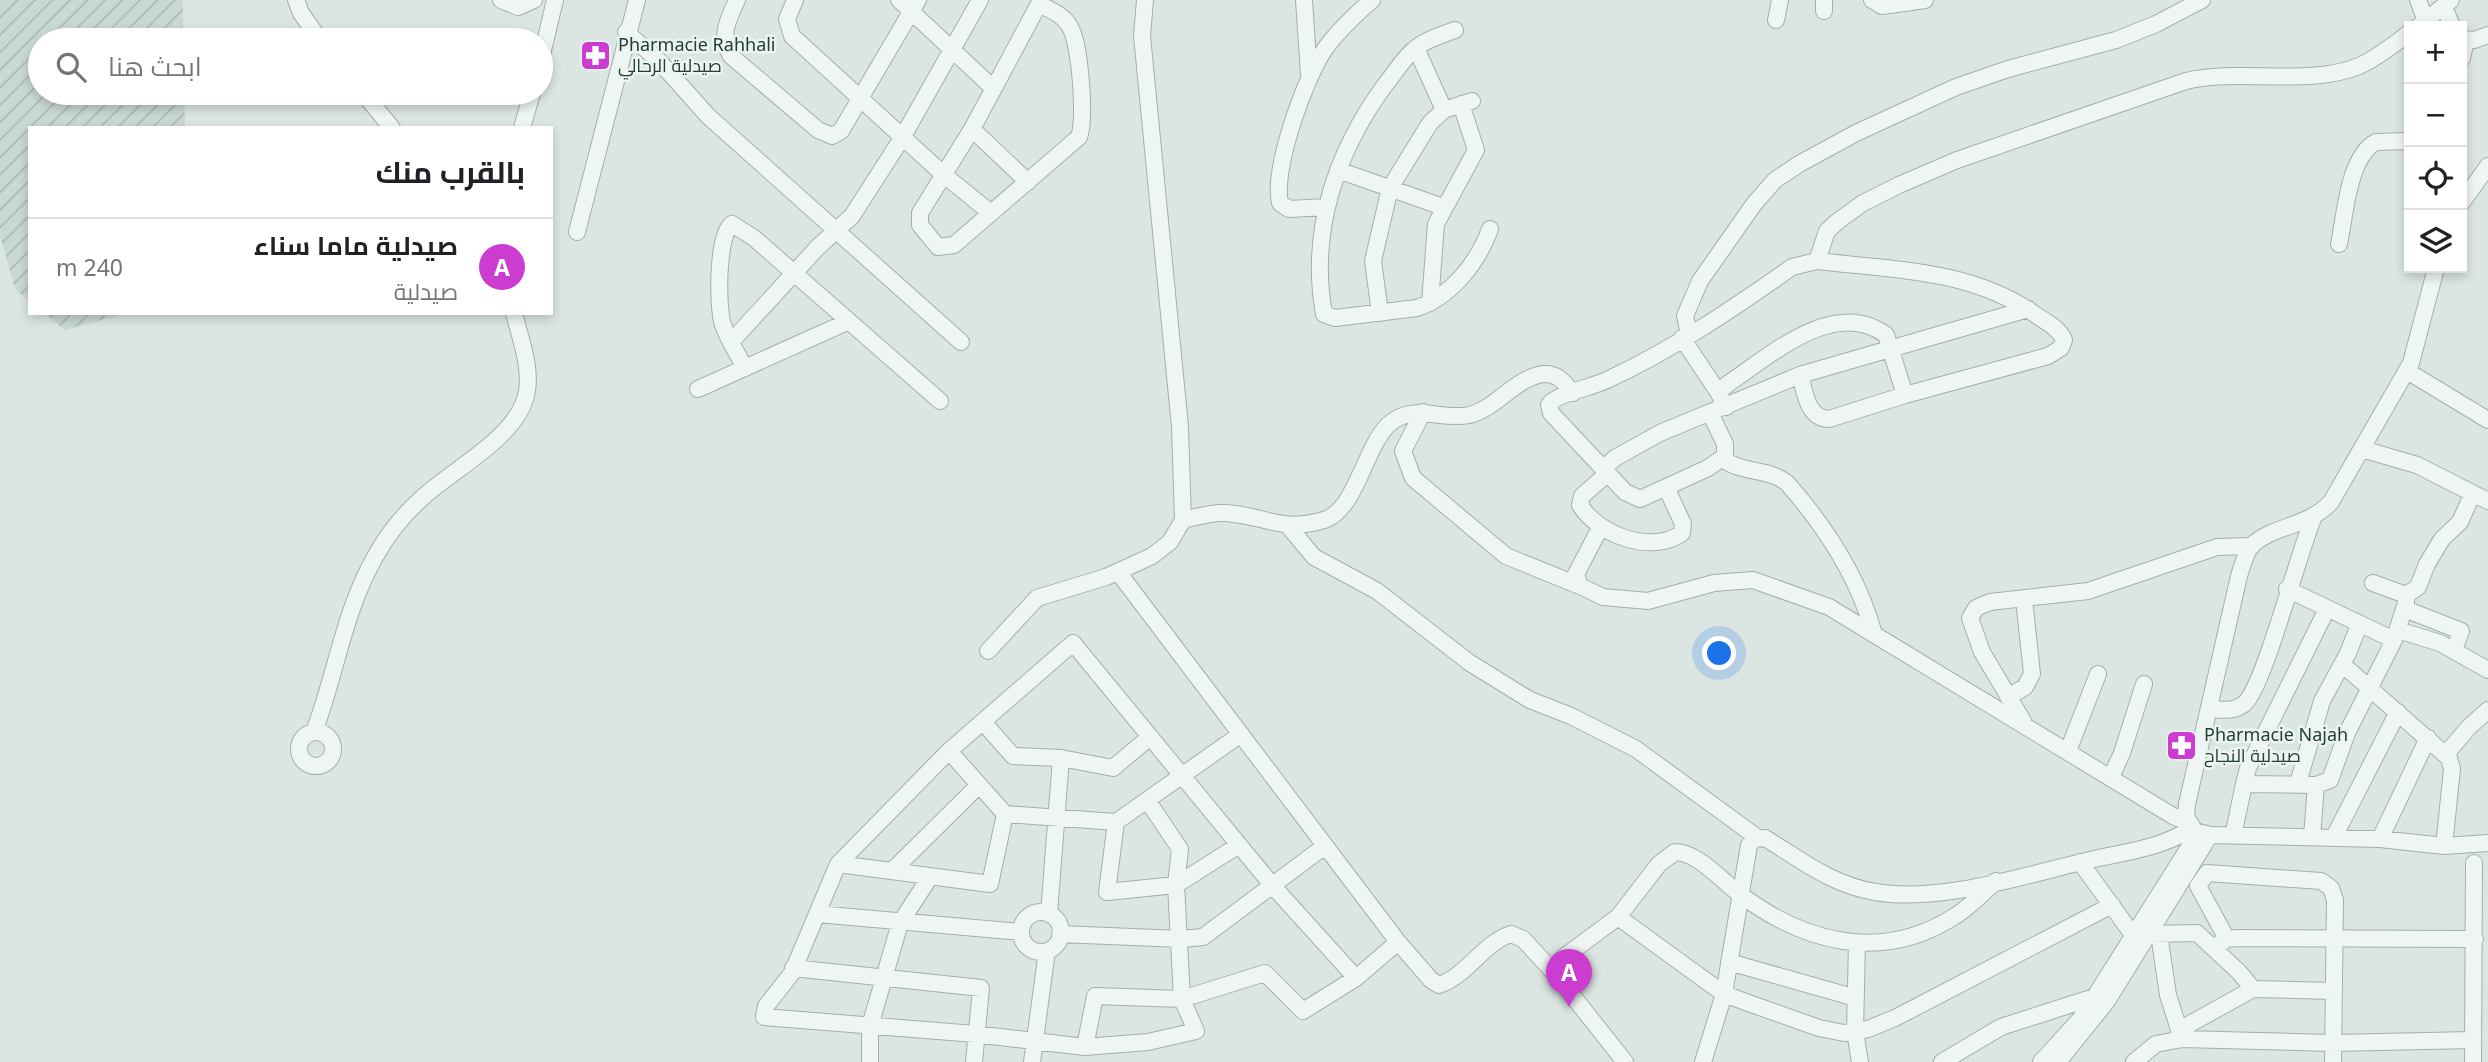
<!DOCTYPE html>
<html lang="ar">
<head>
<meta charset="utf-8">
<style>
  :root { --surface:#fff; --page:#f6f6f6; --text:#202124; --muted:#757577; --line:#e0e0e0; --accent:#cc3cd0 }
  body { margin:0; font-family:"Noto Sans",Cairo,sans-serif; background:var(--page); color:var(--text); direction:rtl }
  .controls { position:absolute; right:21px; top:21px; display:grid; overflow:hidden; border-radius:0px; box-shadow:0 4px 10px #0003 }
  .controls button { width:63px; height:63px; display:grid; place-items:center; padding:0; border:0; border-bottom:2px solid var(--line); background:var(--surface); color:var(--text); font:35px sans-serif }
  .you { position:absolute; left:1720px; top:654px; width:24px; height:24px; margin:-18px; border:5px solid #fff; border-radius:50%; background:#1a73e8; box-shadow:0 0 0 10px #1a73e833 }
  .badge { display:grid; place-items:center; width:46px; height:46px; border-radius:50%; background:var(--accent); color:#fff; font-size:23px; font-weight:700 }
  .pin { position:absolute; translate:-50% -58px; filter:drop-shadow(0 2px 4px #0008) }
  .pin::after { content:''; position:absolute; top:37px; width:24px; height:21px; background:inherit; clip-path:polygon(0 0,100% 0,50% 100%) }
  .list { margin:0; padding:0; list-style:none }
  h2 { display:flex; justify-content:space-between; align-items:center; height:91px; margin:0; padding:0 28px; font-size:30px }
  h2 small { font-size:23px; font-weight:400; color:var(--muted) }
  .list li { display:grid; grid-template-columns:46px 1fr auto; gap:21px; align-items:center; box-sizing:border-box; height:98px; padding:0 28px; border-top:2px solid var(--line) }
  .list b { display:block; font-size:26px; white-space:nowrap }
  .list p { margin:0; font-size:23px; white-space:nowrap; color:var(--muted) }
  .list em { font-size:23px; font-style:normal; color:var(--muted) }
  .icon { flex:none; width:38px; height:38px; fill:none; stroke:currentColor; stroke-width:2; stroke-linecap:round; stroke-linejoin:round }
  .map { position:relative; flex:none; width:2488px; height:1062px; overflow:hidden; direction:ltr }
  .search { position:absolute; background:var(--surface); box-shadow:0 4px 10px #0003; left:28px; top:28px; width:525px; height:77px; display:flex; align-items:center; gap:18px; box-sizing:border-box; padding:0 24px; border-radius:38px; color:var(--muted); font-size:26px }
  .panel { position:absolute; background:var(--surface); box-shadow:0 4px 10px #0003; left:28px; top:126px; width:525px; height:189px; border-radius:0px; direction:rtl }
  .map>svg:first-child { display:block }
  .industrial { fill:url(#industrial-furrows) }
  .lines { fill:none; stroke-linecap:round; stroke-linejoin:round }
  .minor-casing { stroke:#a1b0ac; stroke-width:18 }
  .minor { stroke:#eef5f3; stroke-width:16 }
  .labels { text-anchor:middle; stroke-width:5; stroke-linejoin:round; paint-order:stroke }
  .poi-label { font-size:18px; fill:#253c37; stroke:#ebf4f1; text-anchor:start }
</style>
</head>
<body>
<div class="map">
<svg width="2488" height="1062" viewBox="0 0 2488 1062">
  <defs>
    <pattern id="industrial-furrows" width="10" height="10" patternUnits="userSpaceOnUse" patternTransform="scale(1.75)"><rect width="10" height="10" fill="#c9d8d4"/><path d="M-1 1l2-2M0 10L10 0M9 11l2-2" fill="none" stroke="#acbab7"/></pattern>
  </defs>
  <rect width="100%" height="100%" fill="#dbe6e3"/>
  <path class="industrial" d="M0 0H183V40H40V93H184L185 128H30V302L15 289 0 236Z
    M44 313H127L65 330Z"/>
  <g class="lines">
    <defs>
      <path id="minor" d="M296 0 301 13 320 40
        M501 0 518 7 534 0
        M737 0C728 20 719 36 731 56L818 130 832 136 841 131 918 0
        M795 0 787 19 792 36 944 175 991 213
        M899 0 993 88
        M1304 0 1309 75
        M1872 0 1882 6 1925 0
        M2418 0 2426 21
        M1039 4C1050 10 1064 15 1070 27 1080 43 1086 120 1079 137L954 245 938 247 920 225V213L972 129 1041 0
        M2444 7 2452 26
        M1824 11V0
        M1776 20 1780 0
        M2419 26 2451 0
        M1455 30C1442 35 1427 39 1416 48 1403 58 1395 73 1385 85 1336 152 1309 231 1324 314L1335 318 1417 308C1452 296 1478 262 1490 229
        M626 32 658 60 708 116 961 342
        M2462 39 2474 40 2488 35
        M1416 48 1444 110
        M2462 58 2466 40
        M541 59 555 0
        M363 93 392 128
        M522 128 532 93
        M972 129 1028 182
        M1338 170 1443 207
        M2462 202 2488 166
        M1326 207 1289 209 1280 203C1272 169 1306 74 1327 46 1340 29 1356 14 1372 0
        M577 232 637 0
        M2339 244C2345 216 2348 157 2376 142L2409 141
        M1817 261 1827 231 1838 221 1863 203 1899 185 1957 160 2186 81C2240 68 2308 87 2359 66 2377 58 2393 45 2409 33
        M2436 268 2411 363 2331 502C2308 527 2274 525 2252 545 2245 553 2242 567 2239 576L2187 804 2186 817 2195 831 2210 835 2380 839 2444 846 2488 843
        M1430 303 1436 224 1476 150 1461 104
        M1380 313 1373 261 1390 188 1430 123 1444 110 1472 101
        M1689 334 1685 316 1700 281 1754 204 1775 180 1799 164 1856 133 1956 87 2008 69 2116 40 2156 24 2202 0
        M1682 338 1718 392
        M731 342 818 247 852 216 902 138 980 0
        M745 368C738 354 728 340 723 325 717 307 717 234 732 224L754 238 940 401
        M2407 371 2488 420
        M698 389 847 322
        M1726 407 1718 392 1729 383C1771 355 1835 297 1886 335L1905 395
        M1423 412 1403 451 1413 478 1506 556 1580 586
        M1710 413 1725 444V456L1708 468 1640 499 1625 492 1551 413 1549 405C1554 394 1594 387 1607 380 1672 350 1734 308 1792 267L1817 261C1893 270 1971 269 2036 315 2046 322 2059 328 2064 340L2061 348 2048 356 1905 395 1829 419C1807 418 1805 392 1800 375
        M2362 449 2417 465 2488 501
        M1723 459C1743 474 1769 468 1787 483 1824 525 1858 577 1873 631
        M1604 468 1615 458 1660 433 1800 375 2028 309
        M1608 473 1582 496 1580 505C1598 535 1652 555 1682 533L1683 524 1667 489
        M1183 520C1197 517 1211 512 1225 513 1265 515 1280 533 1324 520 1356 510 1364 449 1388 425 1412 402 1441 421 1469 415 1496 409 1515 378 1543 374 1558 373 1564 382 1573 393
        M1601 526 1576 574 1580 586 1603 597 1648 601 1714 583 1753 580 1829 607 2173 816 2188 822
        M1289 527 1314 557 1377 591 1470 663 1530 700 1571 716 1636 749 1758 838
        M1118 572 1398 942 1431 980 1439 985C1468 975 1483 943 1511 934L1523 939 1557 976
        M2287 589 2394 640
        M2406 595 2418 587 2427 564 2442 539 2460 522 2472 495
        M2405 609 2461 631 2454 650
        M2398 630 2440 643 2488 670
        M988 651 1037 598 1106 577 1152 556 1170 542 1183 520 1180 427 1142 36 1145 0
        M2342 664 2449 758 2452 769 2444 846
        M2008 697 2025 687 2032 674 2024 599
        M2210 709C2223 710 2235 712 2245 703 2264 686 2299 551 2314 516
        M2023 721 1982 652 1970 618 1976 608 1990 602 2088 591 2217 547 2252 546
        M983 722 1013 756 1061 758 1113 768 1150 737
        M314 732C336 674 344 611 375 557 387 535 402 516 421 499 452 469 520 437 527 391 531 365 520 338 514 313
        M299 749a17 17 0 1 1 34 0a17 17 0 1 1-34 0Z
        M949 751 1005 814 1116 822 1241 734
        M2068 751 2098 674
        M2446 754 2469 727 2488 710
        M2111 777 2122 753 2144 684
        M2298 783 2322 701 2348 653 2359 625
        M2244 784 2248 768 2327 609
        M2316 785 2330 780 2347 733 2394 640 2406 603V595L2373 583
        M1147 800 1180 849 1176 885 1182 999 1196 1031 1148 1042 1085 1047 975 1034 764 1017 766 1006 792 973 838 864 949 751 1073 643 1272 885 1356 978 1398 942
        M1116 822 1107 892 1176 885 1239 845
        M2233 836 2244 784 2316 785 2312 837
        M2334 837 2398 712
        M2380 839 2428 738
        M2080 862 2133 935
        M838 864 990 884 1005 814
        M892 871 979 785
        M1021 932a20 20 0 1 1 40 0a20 20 0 1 1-40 0Z
        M817 914 1021 932
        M1049 914 1061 758
        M1618 917 1659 864 1675 852C1697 852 1720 879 1737 892 1802 942 1881 964 1955 916 1970 907 1983 893 1996 881
        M1060 934 1181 939 1203 937 1325 846
        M2149 934 2197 933 2239 972 2253 989
        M2159 934 2168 995 2182 1039
        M2227 939 2198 886 2207 873 2321 881 2331 888 2335 900 2333 1062
        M1857 942 1855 1032 1860 1062
        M2215 947 2227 939 2237 938 2475 939
        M1729 962 1856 998
        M793 968 981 988 974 1062
        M2179 1030 2253 989 2334 991
        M1085 1047 1095 996 1182 999 1265 973 1303 1011 1356 978
        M870 1062V1026L900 923 930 877
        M1032 1062 1047 951
        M1625 1062 1557 976 1559 962 1564 957 1618 917 1724 994 1754 1005 1819 1028 1844 1033 1868 1029 1895 1018 2112 905
        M1703 1062 1724 994 1749 845 1754 839 1765 838C1801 860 1832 885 1875 892 1941 903 2025 875 2090 860 2124 852 2163 848 2192 828
        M1942 1062 2001 1027 2094 997
        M2041 1062 2082 1017 2198 833
        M2058 1062 2107 1001 2210 835
        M2134 1062 2156 1044 2182 1039 2333 1043 2473 1040
        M2473 1062 2474 863"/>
    </defs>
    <use href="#minor" class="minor-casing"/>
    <use href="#minor" class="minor"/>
  </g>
  <defs>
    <symbol id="pharmacy-square" viewBox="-11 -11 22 22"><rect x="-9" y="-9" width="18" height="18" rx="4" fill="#cc3cd0" stroke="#ebf4f1"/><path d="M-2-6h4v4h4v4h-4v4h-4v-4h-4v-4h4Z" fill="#fff"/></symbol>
  </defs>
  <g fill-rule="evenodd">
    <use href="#pharmacy-square" x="578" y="38" width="35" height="35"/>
    <use href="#pharmacy-square" x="2164" y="728" width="35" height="35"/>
  </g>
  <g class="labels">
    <g class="poi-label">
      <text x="618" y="51">Pharmacie Rahhali<tspan x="618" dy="21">صيدلية الرحالي</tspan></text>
      <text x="2204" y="741">Pharmacie Najah<tspan x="2204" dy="21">صيدلية النجاح</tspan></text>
    </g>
  </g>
</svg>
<div class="controls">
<button>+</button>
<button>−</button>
<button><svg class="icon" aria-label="locate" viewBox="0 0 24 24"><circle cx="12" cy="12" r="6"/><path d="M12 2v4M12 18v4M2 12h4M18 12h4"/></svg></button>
<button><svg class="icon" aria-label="layers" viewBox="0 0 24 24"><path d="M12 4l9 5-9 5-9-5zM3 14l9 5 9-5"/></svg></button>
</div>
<div class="you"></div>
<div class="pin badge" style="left:1569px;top:1007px">A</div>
<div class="search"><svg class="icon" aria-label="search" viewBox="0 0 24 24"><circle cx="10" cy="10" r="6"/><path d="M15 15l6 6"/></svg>ابحث هنا</div>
<section class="panel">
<h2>بالقرب منك<small></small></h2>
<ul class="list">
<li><span class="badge">A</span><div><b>صيدلية ماما سناء</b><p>صيدلية</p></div><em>240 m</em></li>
</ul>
</section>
</div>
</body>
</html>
